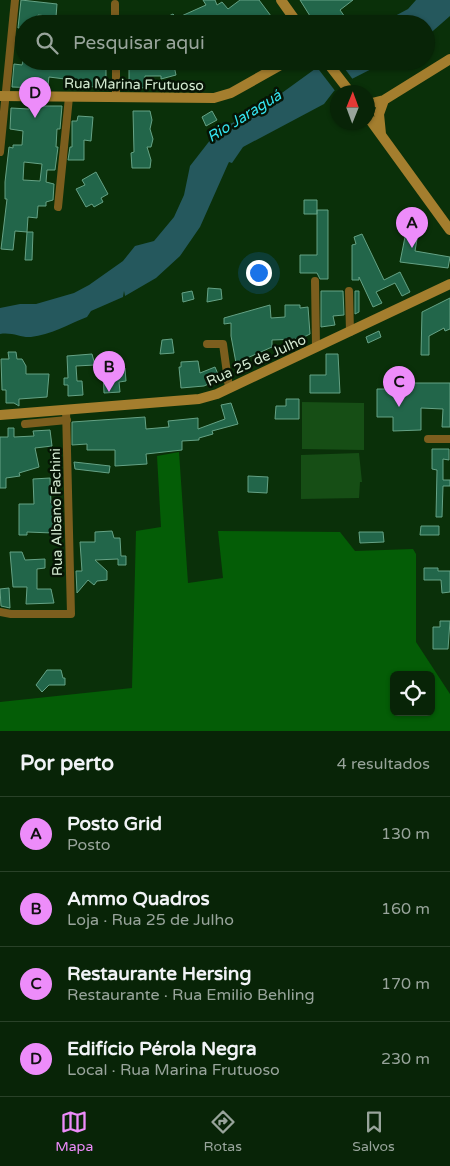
<!DOCTYPE html>
<html lang="pt">
<head>
<meta charset="utf-8">
<style>
  :root { --surface:#082407; --page:#112c11; --text:#f1f3f6; --muted:#98a49b; --line:#294128; --accent:#ed8cfa }
  body { margin:0; font-family:"Varela Round",sans-serif; background:var(--page); color:var(--text) }
  .controls { position:absolute; right:15px; bottom:15px; display:grid; overflow:hidden; border-radius:8px; box-shadow:0 1px 4px #0004 }
  .controls button { width:45px; height:45px; display:grid; place-items:center; padding:0; border:0; border-bottom:1px solid var(--line); background:var(--surface); color:var(--text); font:25px sans-serif }
  .compass { position:absolute; left:330px; top:85px; width:45px; height:45px; border-radius:50%; background:var(--surface); box-shadow:0 1px 4px #0004; rotate:1deg }
  .you { position:absolute; left:258px; top:272px; width:18px; height:18px; margin:-12px; border:4px solid #fff; border-radius:50%; background:#1a73e8; box-shadow:0 0 0 8px #1a73e833 }
  .badge { display:grid; place-items:center; width:32px; height:32px; border-radius:50%; background:var(--accent); color:#111; font-size:16px; font-weight:700 }
  .pin { position:absolute; translate:-50% -41px; filter:drop-shadow(0 1px 2px #0008) }
  .pin::after { content:''; position:absolute; top:26px; width:18px; height:15px; background:inherit; clip-path:polygon(0 0,100% 0,50% 100%) }
  .list { margin:0; padding:0; list-style:none }
  h2 { display:flex; justify-content:space-between; align-items:center; height:65px; margin:0; padding:0 20px; font-size:21px }
  h2 small { font-size:16px; font-weight:400; color:var(--muted) }
  .list li { display:grid; grid-template-columns:32px 1fr auto; gap:15px; align-items:center; box-sizing:border-box; height:75px; padding:0 20px; border-top:1px solid var(--line) }
  .list b { display:block; font-size:19px; white-space:nowrap }
  .list p { margin:0; font-size:16px; white-space:nowrap; color:var(--muted) }
  .list em { font-size:16px; font-style:normal; color:var(--muted) }
  .icon { flex:none; width:28px; height:28px; fill:none; stroke:currentColor; stroke-width:2; stroke-linecap:round; stroke-linejoin:round }
  .map { position:relative; flex:none; width:450px; height:731px; overflow:hidden }
  .search { position:absolute; background:var(--surface); box-shadow:0 1px 4px #0004; left:15px; right:15px; top:15px; height:55px; display:flex; align-items:center; gap:12px; box-sizing:border-box; padding:0 18px; border-radius:28px; color:var(--muted); font-size:19px }
  .sheet { height:365px; background:var(--surface) }
  nav { display:flex; justify-content:space-around; align-items:center; box-sizing:border-box; height:70px; border-top:1px solid var(--line); background:var(--surface); font-size:14px; color:var(--muted) }
  nav a { display:grid; justify-items:center; gap:2px }
  nav .on { color:var(--accent) }
  .map>svg:first-child { display:block }
  .green { fill:#164e15 }
  .forest { fill:#045d06; fill-rule:evenodd }
  .water { fill:#25585d }
  .pier { fill:#0a3009 }
  .building { fill:#22664a; stroke:#65a285; fill-rule:evenodd }
  .lines { fill:none; stroke-linecap:round; stroke-linejoin:round }
  .street { stroke:#7c5e1e; stroke-width:8 }
  .secondary { stroke:#a47e2e; stroke-width:10 }
  .labels { text-anchor:middle; stroke-width:5; stroke-linejoin:round; paint-order:stroke }
  .street-label { font-size:14px; fill:#d3e9d1; stroke:#061405 }
  .water-label { font-size:15px; font-style:italic; fill:#35e3f0; stroke:#061405 }
</style>
</head>
<body>
<div class="map">
<svg width="450" height="731" viewBox="0 0 450 731">
  <rect width="100%" height="100%" fill="#0a3009"/>
  <path class="green" d="M302 402 364 403V450L302 449Z
    M359 453 362 482H360L359 498 301 499V455Z"/>
  <path class="forest" d="M179 452 188 583 223 578 218 531 340 532 355 551 413 549 416 554V642L450 694V731H0V702L132 688 136 531 161 527 157 456ZM394 675H431V712H394Z"/>
  <path class="water" d="M416 0H450V16L426 37V24H380L408 9Z
    M326 61H387L344 83 334 91 324 104 243 147 232 163 229 162 228 164 200 227 180 256 156 278 125 296 124 291 123 297 91 311 87 317C69 324 50 335 31 337 21 338 13 332 0 334V308L20 304H36L74 293 89 285 123 261 135 246 154 241 174 217 184 195 190 166 211 139 228 125 257 111Z"/>
  <path class="pier" d="M322 61H339L354 81 336 92 316 66Z"/>
  <path class="building" d="M21 0 57 4 56 17 38 15 37 24H24V28H18Z
    M203 0H215L217 5 222 2 228 9 240 0H259L274 20 275 24H219L217 20 209 24H152L173 14 177 18 206 5Z
    M300 0H353L340 10 350 24H315Z
    M23 61H86V68H106V88L72 85 73 80 49 77 48 85 39 84 40 88 12 87 14 64 22 65Z
    M129 61H147L146 66 173 61 176 75 161 79V76H145V88L129 87Z
    M29 106H62L60 129H57L56 147H58L55 170H47L46 182 54 184 53 200 46 202V206H38L37 218 28 217 27 232H33L32 260H25L27 232 15 231 13 250 1 249 7 199H5V182L9 147 13 148V145H22L23 131 10 129 11 108 29 109ZM24 162 42 164 40 181 23 180Z
    M133 111H150L152 120 150 129 153 139 151 147H147L151 160 150 168H132L131 153 134 152Z
    M212 111 217 120 206 126 202 117Z
    M78 116 93 117 91 141 84 140V160H68L70 147H72V121H77Z
    M96 172 108 194 101 198 103 202 94 207 92 204 86 207 76 189 85 185 82 180Z
    M304 200H317V214H304Z
    M317 210H328V279H320L317 273H300V255H317Z
    M362 234 384 280 400 272 410 292 402 296 395 283 376 292 382 303 373 307 359 277V280H352V245L356 244 354 237Z
    M405 237 417 239 415 251 450 257 448 268 400 262Z
    M208 288 221 289 222 299 207 302Z
    M192 291 194 299 183 302 182 293Z
    M321 291H343L344 315 333 316 335 325 321 327Z
    M355 291H359V312L355 314Z
    M450 298V329L445 331 444 328 429 336V355H421L422 312Z
    M270 305 271 318 285 317V305H300V308L308 307 310 334 300 339 272 340V347L236 363 231 336V323L224 324V318Z
    M379 331 381 337 368 343 366 337Z
    M172 339 174 353 160 354 162 340Z
    M8 352H16L17 359H22L26 366V374H49L47 397 19 399V406L14 403H6V390H2L1 359H9Z
    M92 354 95 365 76 366 77 381H82L83 395 68 396V385H64V378H68L67 356Z
    M326 354H338L340 393H310V375H326Z
    M198 361 200 373 215 367 220 379 204 386 181 388 179 367H181V362Z
    M113 368H125L126 381 119 382 120 392 104 393 103 369Z
    M393 383H450V427H442L443 409 421 408V430L393 431V417H377V389H392Z
    M286 399H299V419H275L276 406H286Z
    M231 403 238 424 212 431 213 434 199 438V440L182 441V450L146 454 147 464 115 466V450H87V444L72 445V422L145 417 146 429 169 427 168 421 198 418V429L225 419 221 405Z
    M8 428H14V437L34 436 33 431 50 430 52 446 35 448 39 467 19 473 20 476 6 478V488H0V437H8Z
    M432 449H449V460L443 459V480H450V486H443L442 517H436L437 470 432 469Z
    M74 462 110 466 109 473 75 469Z
    M248 476 268 477 267 493 248 492Z
    M50 478 51 503 55 505V515H53V533L27 532V535H19V504H34L33 479Z
    M421 526H439V535H420Z
    M112 531 114 538H120L121 556H126V565H118V559L95 560 107 571V580L97 581 94 585 88 580 77 593 76 571H82L80 542H95V532Z
    M359 532H383L384 542 360 543Z
    M10 552H22L25 560 45 559V568L37 569V589H51L54 603 26 604 27 587H13Z
    M424 568H438V571H450V592L442 593 441 580H424Z
    M9 588 10 608 1 606 0 589Z
    M440 621H450L448 649H433V627H440Z
    M47 670H61L63 678H65V685H49L42 692 36 685Z"/>
  <g class="lines">
    <path class="street" d="M115 4V24
      M116 61V98
      M0 152 15 0
      M58 207 69 97
      M315 281 316 347
      M349 291 350 332
      M207 344H223L229 388
      M25 424 67 420
      M428 439H450
      M0 612 11 614H71L66 409"/>
    <path class="secondary" d="M281 0 298 24
      M326 61 350 92
      M0 96 214 98 231 93 288 61
      M368 104 384 100 450 59
      M368 117 450 230
      M381 134 379 114 384 100
      M0 415 199 399 217 394 450 284"/>
  </g>
  <g class="labels">
    <g class="street-label">
      <text transform="translate(134 84) rotate(1)" y="5">Rua Marina Frutuoso</text>
      <text transform="translate(256 360) rotate(-24)" y="5">Rua 25 de Julho</text>
      <text transform="translate(56 512) rotate(-91)" y="5">Rua Albano Fachini</text>
    </g>
    <g class="water-label">
      <text transform="translate(244 116) rotate(-32)" y="5">Rio Jaraguá</text>
    </g>
  </g>
</svg>
<div class="controls">
<button><svg class="icon" aria-label="locate" viewBox="0 0 24 24"><circle cx="12" cy="12" r="6"/><path d="M12 2v4M12 18v4M2 12h4M18 12h4"/></svg></button>
</div>
<svg class="compass" viewBox="-18 -18 36 36"><path d="M0-13l5 13h-10z" fill="#e53935"/><path d="M0 13l5-13h-10z" fill="#98a49b"/></svg>
<div class="you"></div>
<div class="pin badge" style="left:412px;top:248px">A</div>
<div class="pin badge" style="left:109px;top:392px">B</div>
<div class="pin badge" style="left:399px;top:407px">C</div>
<div class="pin badge" style="left:35px;top:118px">D</div>
<div class="search"><svg class="icon" aria-label="search" viewBox="0 0 24 24"><circle cx="10" cy="10" r="6"/><path d="M15 15l6 6"/></svg>Pesquisar aqui</div>
</div>
<section class="sheet">
<h2>Por perto<small>4 resultados</small></h2>
<ul class="list">
<li><span class="badge">A</span><div><b>Posto Grid</b><p>Posto</p></div><em>130 m</em></li>
<li><span class="badge">B</span><div><b>Ammo Quadros</b><p>Loja · Rua 25 de Julho</p></div><em>160 m</em></li>
<li><span class="badge">C</span><div><b>Restaurante Hersing</b><p>Restaurante · Rua Emilio Behling</p></div><em>170 m</em></li>
<li><span class="badge">D</span><div><b>Edifício Pérola Negra</b><p>Local · Rua Marina Frutuoso</p></div><em>230 m</em></li>
</ul>
</section>
<nav>
<a class="on"><svg class="icon" aria-label="map" viewBox="0 0 24 24"><path d="M3 6l6-2 6 2 6-2v14l-6 2-6-2-6 2zM9 4v14M15 6v14"/></svg>Mapa</a>
<a><svg class="icon" aria-label="directions" viewBox="0 0 24 24"><path d="M12 3l9 9-9 9-9-9zM9 14v-3h6M13 9l2 2-2 2"/></svg>Rotas</a>
<a><svg class="icon" aria-label="saved" viewBox="0 0 24 24"><path d="M7 4h10v16l-5-4-5 4z"/></svg>Salvos</a>
</nav>
</body>
</html>
